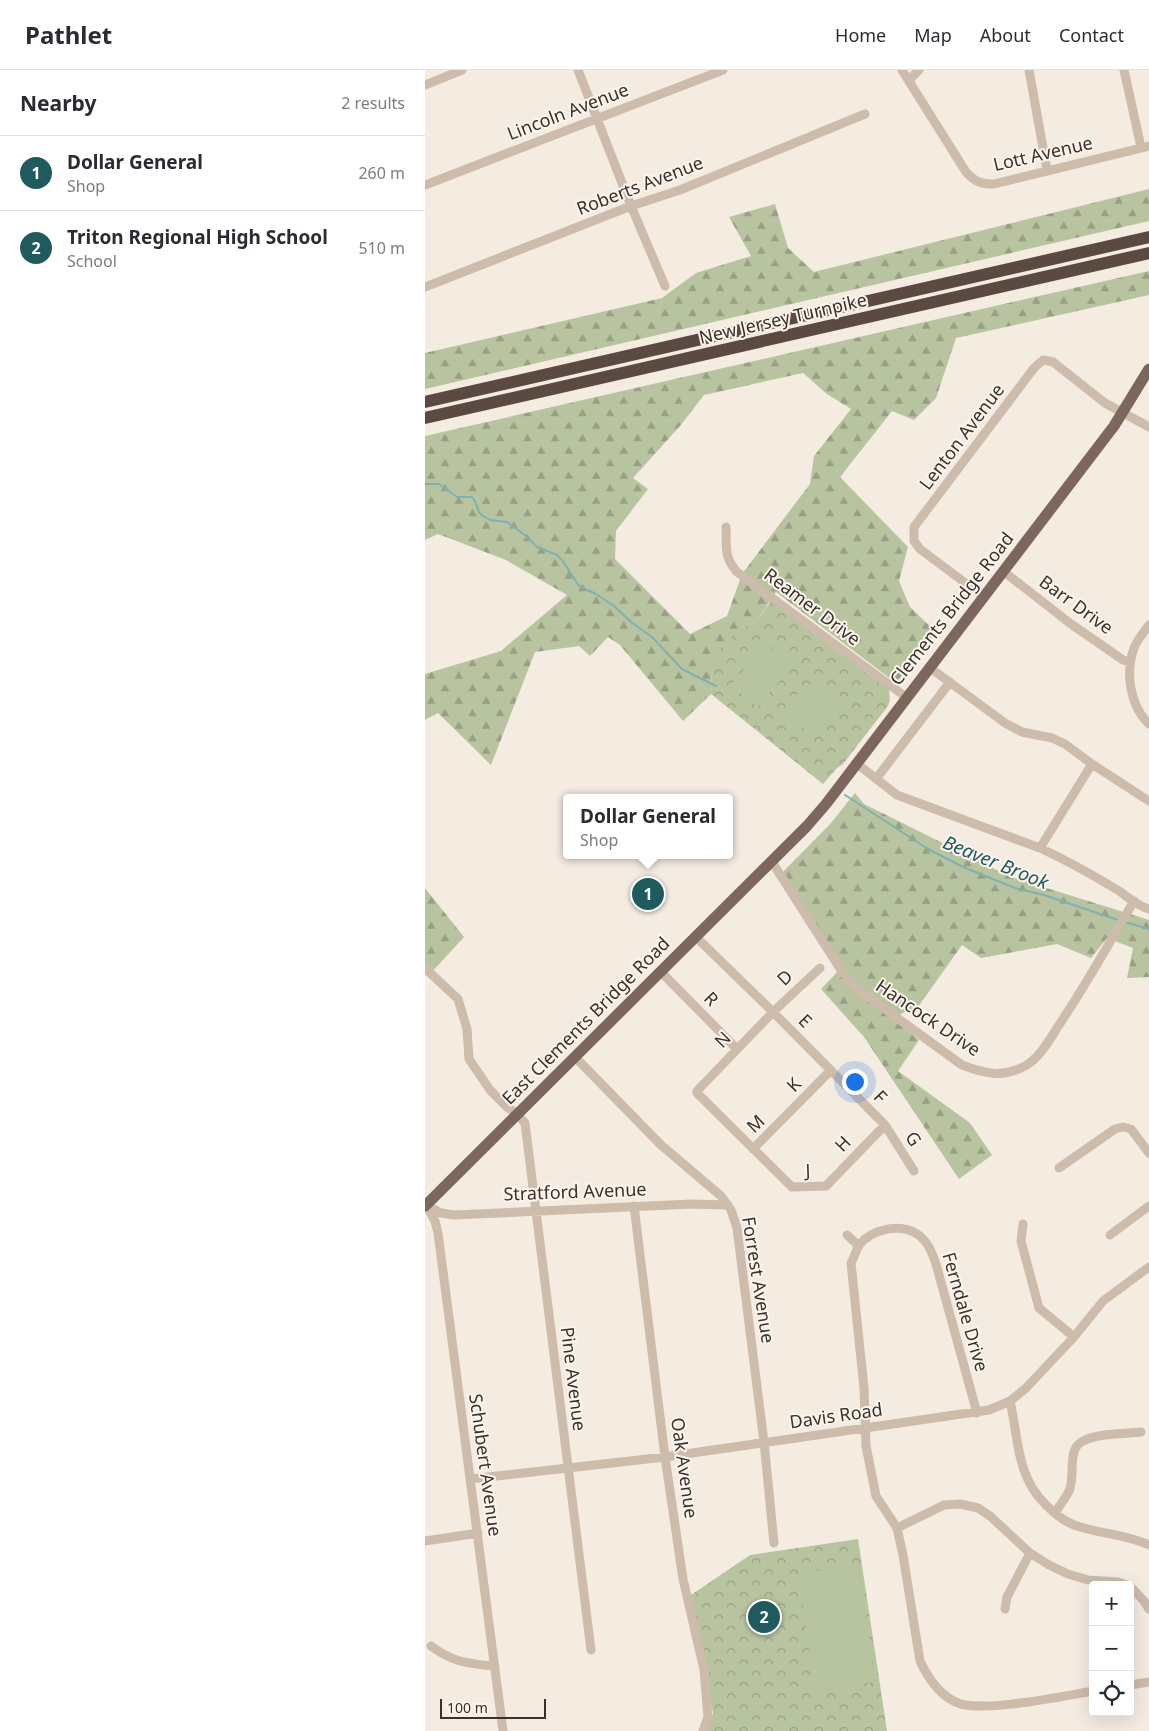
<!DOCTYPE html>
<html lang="en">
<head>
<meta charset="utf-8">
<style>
  :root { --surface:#fff; --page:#f7f7f7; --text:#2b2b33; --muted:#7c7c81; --line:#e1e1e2; --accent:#1f5a5e }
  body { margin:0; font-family:"Noto Sans",sans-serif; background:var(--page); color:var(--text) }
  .controls { position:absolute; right:15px; bottom:15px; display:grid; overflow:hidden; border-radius:5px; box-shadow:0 5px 20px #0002 }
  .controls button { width:45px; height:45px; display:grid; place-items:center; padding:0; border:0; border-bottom:1px solid var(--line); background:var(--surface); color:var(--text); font:25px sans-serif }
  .scale { position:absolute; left:15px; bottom:12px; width:106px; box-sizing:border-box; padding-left:5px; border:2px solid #3b302b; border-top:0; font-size:14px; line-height:18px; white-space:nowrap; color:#3b302b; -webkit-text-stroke:4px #fbf5ee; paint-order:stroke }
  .you { position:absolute; left:429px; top:1011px; width:18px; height:18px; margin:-12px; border:4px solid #fff; border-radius:50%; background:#1a73e8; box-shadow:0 0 0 8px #1a73e833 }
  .badge { display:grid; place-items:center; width:32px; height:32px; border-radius:50%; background:var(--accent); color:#fff; font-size:16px; font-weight:700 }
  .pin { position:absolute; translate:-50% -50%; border:2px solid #fff; box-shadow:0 1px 5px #0006 }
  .popup { position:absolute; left:138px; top:724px; width:170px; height:65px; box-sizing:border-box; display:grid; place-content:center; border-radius:5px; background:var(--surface); filter:drop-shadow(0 1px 4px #0005); font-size:16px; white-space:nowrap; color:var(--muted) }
  .popup b { font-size:19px; color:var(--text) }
  .popup::after { content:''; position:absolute; left:50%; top:100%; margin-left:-10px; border:10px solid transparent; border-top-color:var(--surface) }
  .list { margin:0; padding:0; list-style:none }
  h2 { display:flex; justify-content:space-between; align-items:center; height:65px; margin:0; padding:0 20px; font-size:21px }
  h2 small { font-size:16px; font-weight:400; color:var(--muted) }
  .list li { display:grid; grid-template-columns:32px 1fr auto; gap:15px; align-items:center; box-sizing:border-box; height:75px; padding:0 20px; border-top:1px solid var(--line) }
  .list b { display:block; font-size:19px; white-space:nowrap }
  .list p { margin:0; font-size:16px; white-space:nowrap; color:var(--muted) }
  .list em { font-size:16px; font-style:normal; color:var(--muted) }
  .icon { flex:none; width:28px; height:28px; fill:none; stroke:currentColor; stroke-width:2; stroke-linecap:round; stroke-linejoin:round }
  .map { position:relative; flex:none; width:724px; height:1661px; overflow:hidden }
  header { display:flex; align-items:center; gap:30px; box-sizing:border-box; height:70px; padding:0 25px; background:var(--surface); border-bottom:1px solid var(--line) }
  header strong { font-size:24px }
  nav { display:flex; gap:28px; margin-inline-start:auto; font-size:18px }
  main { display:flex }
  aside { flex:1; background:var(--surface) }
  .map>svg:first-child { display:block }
  .forest { fill:url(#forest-firs); fill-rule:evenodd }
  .park { fill:url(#park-crowns) }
  .pitch { fill:#b8c4a0 }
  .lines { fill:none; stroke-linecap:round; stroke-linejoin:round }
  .stream { stroke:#7fb0b2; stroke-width:2 }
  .minor { stroke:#cdbbac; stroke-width:9 }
  .major { stroke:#7d675c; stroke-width:11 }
  .highway { stroke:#5c4a42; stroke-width:12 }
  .labels { text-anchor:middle; stroke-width:4; stroke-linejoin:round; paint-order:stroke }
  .street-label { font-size:18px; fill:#3b302b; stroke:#fbf5ee }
  .water-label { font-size:19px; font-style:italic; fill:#1f5a5e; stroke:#fbf5ee }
</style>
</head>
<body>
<header>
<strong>Pathlet</strong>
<nav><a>Home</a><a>Map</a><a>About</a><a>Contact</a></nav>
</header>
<main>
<aside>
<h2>Nearby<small>2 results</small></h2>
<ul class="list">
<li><span class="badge">1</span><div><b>Dollar General</b><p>Shop</p></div><em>260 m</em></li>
<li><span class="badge">2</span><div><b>Triton Regional High School</b><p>School</p></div><em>510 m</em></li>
</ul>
</aside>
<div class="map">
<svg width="724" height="1661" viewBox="0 0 724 1661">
  <defs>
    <pattern id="forest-firs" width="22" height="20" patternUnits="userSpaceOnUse" patternTransform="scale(1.25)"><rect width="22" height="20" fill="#b8c4a0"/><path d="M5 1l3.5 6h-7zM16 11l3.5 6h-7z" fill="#97a083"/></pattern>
    <pattern id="park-crowns" width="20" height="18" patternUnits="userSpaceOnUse" patternTransform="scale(1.25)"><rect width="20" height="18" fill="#b8c4a0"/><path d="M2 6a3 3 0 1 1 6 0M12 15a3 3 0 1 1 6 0" fill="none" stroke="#97a083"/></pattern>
  </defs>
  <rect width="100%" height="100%" fill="#f4ebe1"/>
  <path class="forest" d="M724 119V151L0 319V283L237 228 271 203 326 186 304 147 350 134 363 178 389 202Z
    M724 201V225L531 268 511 328 489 350 467 341 415 407 483 477 474 511 485 537 511 562 471 613 351 522 331 552 315 558 287 601 286 624 258 651 195 575 183 567 165 586 154 576 110 582 66 695 13 643 0 650V604L76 581 142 525 81 490 13 464 0 470V366ZM378 303 402 324 426 339 389 386 385 414 317 504 302 546 265 564 190 489 191 461 223 419 208 408 255 356 279 325Z
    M430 723 439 734 586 807 724 850V907L702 908 708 878 682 868 666 888 632 874 556 888 537 875 493 937 466 948 494 970 473 1001 545 1053 567 1085 534 1109 439 967 396 919 417 897 356 804 406 753Z
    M0 818 39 867 5 904 0 898Z"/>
  <path class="park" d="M346 531 464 619 465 630 463 636 418 694 412 698 398 714 286 624 287 601 292 582 315 558 331 552Z
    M433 1469 462 1661H282L288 1643 263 1527 325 1485Z"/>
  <path class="pitch" d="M341 574 367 596 333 637 306 615Z
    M382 620C395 620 406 624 415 635L390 666 358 644C361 630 368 625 382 620Z
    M433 1495 450 1612 390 1620 373 1503Z"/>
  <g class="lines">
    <path class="stream" d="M0 414H14L32 427H47L50 431 54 442 58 446 65 450 82 452 101 466 112 477 132 485 137 490 154 516 171 524 189 536 206 552 227 567 257 599 291 616
      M420 725 503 779 538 797 590 818 619 825 693 850
      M700 852 724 859"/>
    <path class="minor" d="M153 0 206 136 240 216
      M477 0 541 102C550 112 556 114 569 114L724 76
      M604 0 622 100
      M699 0 716 77
      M484 10 494 0
      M0 15 37 0
      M0 115 298 0
      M0 217 206 136 255 120 440 44
      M301 457C302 477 298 486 312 502L481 627
      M578 501 646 554 698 590 705 592
      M559 527 495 479 489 471V457L609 298 618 290 628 292 680 333 724 357
      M724 555C719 562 712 570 709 578 700 603 705 636 724 654
      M504 597 580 653 597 662 627 668 640 674 667 694 724 731
      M431 693 472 725 615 778 667 694
      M451 709 525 612
      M615 778C641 790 666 804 691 819 701 825 712 836 724 839
      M347 792 416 900 431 918 537 995C561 1004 577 1008 600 996 616 987 626 967 636 952 662 913 685 872 709 831
      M271 867 348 942 460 1055 489 1101
      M0 898 33 929 42 959 44 989 65 1020 82 1037 92 1044 100 1053 166 1580
      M395 898 348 942 272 1021V1023L367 1117 401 1116 460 1055
      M236 902 312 979
      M150 987 236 1075 296 1126 306 1140 312 1158 339 1372 349 1473
      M328 1079 406 1000
      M634 1098 690 1059 698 1057 706 1059 724 1083
      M1 1135 10 1151 13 1163 78 1661
      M1 1135 16 1143 29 1145 267 1134 303 1135
      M209 1136 240 1387 258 1509 279 1600 283 1647 278 1661
      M598 1154 596 1171 614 1238 649 1267
      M422 1165 434 1176
      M685 1165 724 1136
      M585 1331C594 1370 591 1406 621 1435 629 1443 639 1451 649 1455 674 1464 700 1464 724 1475
      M552 1343 511 1194C507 1183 503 1171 492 1164 475 1153 447 1159 434 1175 431 1180 429 1188 426 1193L439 1318 441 1376 451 1426 472 1458 478 1485 495 1591C503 1608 515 1626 533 1633 557 1643 639 1626 668 1621
      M46 1409 240 1387 564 1340 585 1331 601 1318 649 1267 678 1231 724 1197
      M630 1443C634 1436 641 1428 644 1421 651 1406 641 1379 658 1371 673 1363 699 1364 716 1362
      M472 1458 519 1435 535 1434 553 1438 565 1446 605 1483 624 1495 643 1504 663 1510 693 1512 702 1515
      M0 1471 53 1463
      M705 1516 719 1531 724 1539
      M580 1539 582 1527 605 1483
      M6 1576C27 1592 44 1594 70 1596
      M705 1615 724 1612"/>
    <path class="major" d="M0 1136 382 756 401 734 689 356 724 299"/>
    <path class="highway" d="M0 332 724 167
      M0 348 724 183"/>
  </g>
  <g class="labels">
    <g class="street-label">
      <text transform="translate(143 42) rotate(-21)" y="6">Lincoln Avenue</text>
      <text transform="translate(618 84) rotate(-13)" y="6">Lott Avenue</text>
      <text transform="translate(215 116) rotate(-21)" y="6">Roberts Avenue</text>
      <text transform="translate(358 249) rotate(-13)" y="6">New Jersey Turnpike</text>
      <text transform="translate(537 367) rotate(-53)" y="6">Lenton Avenue</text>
      <text transform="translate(651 535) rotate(36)" y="6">Barr Drive</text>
      <text transform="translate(387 537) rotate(37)" y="6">Reamer Drive</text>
      <text transform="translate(527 539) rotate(-52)" y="6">Clements Bridge Road</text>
      <text transform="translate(360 908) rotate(-44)" y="6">D</text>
      <text transform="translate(286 929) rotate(46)" y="6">R</text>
      <text transform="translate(503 948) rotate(34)" y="6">Hancock Drive</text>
      <text transform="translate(161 951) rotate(-45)" y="6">East Clements Bridge Road</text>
      <text transform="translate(380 951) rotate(45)" y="6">E</text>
      <text transform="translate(298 970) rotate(-46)" y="6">N</text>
      <text transform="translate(369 1015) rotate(-46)" y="6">K</text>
      <text transform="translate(455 1027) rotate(46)" y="6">F</text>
      <text transform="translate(331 1054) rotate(-44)" y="6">M</text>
      <text transform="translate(488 1069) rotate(57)" y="6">G</text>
      <text transform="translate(418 1074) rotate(-46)" y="6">H</text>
      <text transform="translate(383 1101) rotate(-2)" y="6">J</text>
      <text transform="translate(150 1122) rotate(-2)" y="6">Stratford Avenue</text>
      <text transform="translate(333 1210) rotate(81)" y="6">Forrest Avenue</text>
      <text transform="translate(540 1242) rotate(74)" y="6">Ferndale Drive</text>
      <text transform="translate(148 1309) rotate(83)" y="6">Pine Avenue</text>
      <text transform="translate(411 1346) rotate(-8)" y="6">Davis Road</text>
      <text transform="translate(60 1395) rotate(82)" y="6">Schubert Avenue</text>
      <text transform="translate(259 1398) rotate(82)" y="6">Oak Avenue</text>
    </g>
    <g class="water-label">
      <text transform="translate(571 792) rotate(22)" y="7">Beaver Brook</text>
    </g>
  </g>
</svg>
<div class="controls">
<button>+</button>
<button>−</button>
<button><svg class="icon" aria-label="locate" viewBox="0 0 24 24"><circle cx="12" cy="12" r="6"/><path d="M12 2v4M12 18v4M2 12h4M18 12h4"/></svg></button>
</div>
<div class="scale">100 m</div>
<div class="you"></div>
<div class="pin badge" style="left:223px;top:824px">1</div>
<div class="popup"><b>Dollar General</b>Shop</div>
<div class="pin badge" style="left:339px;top:1547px">2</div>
</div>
</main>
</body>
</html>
